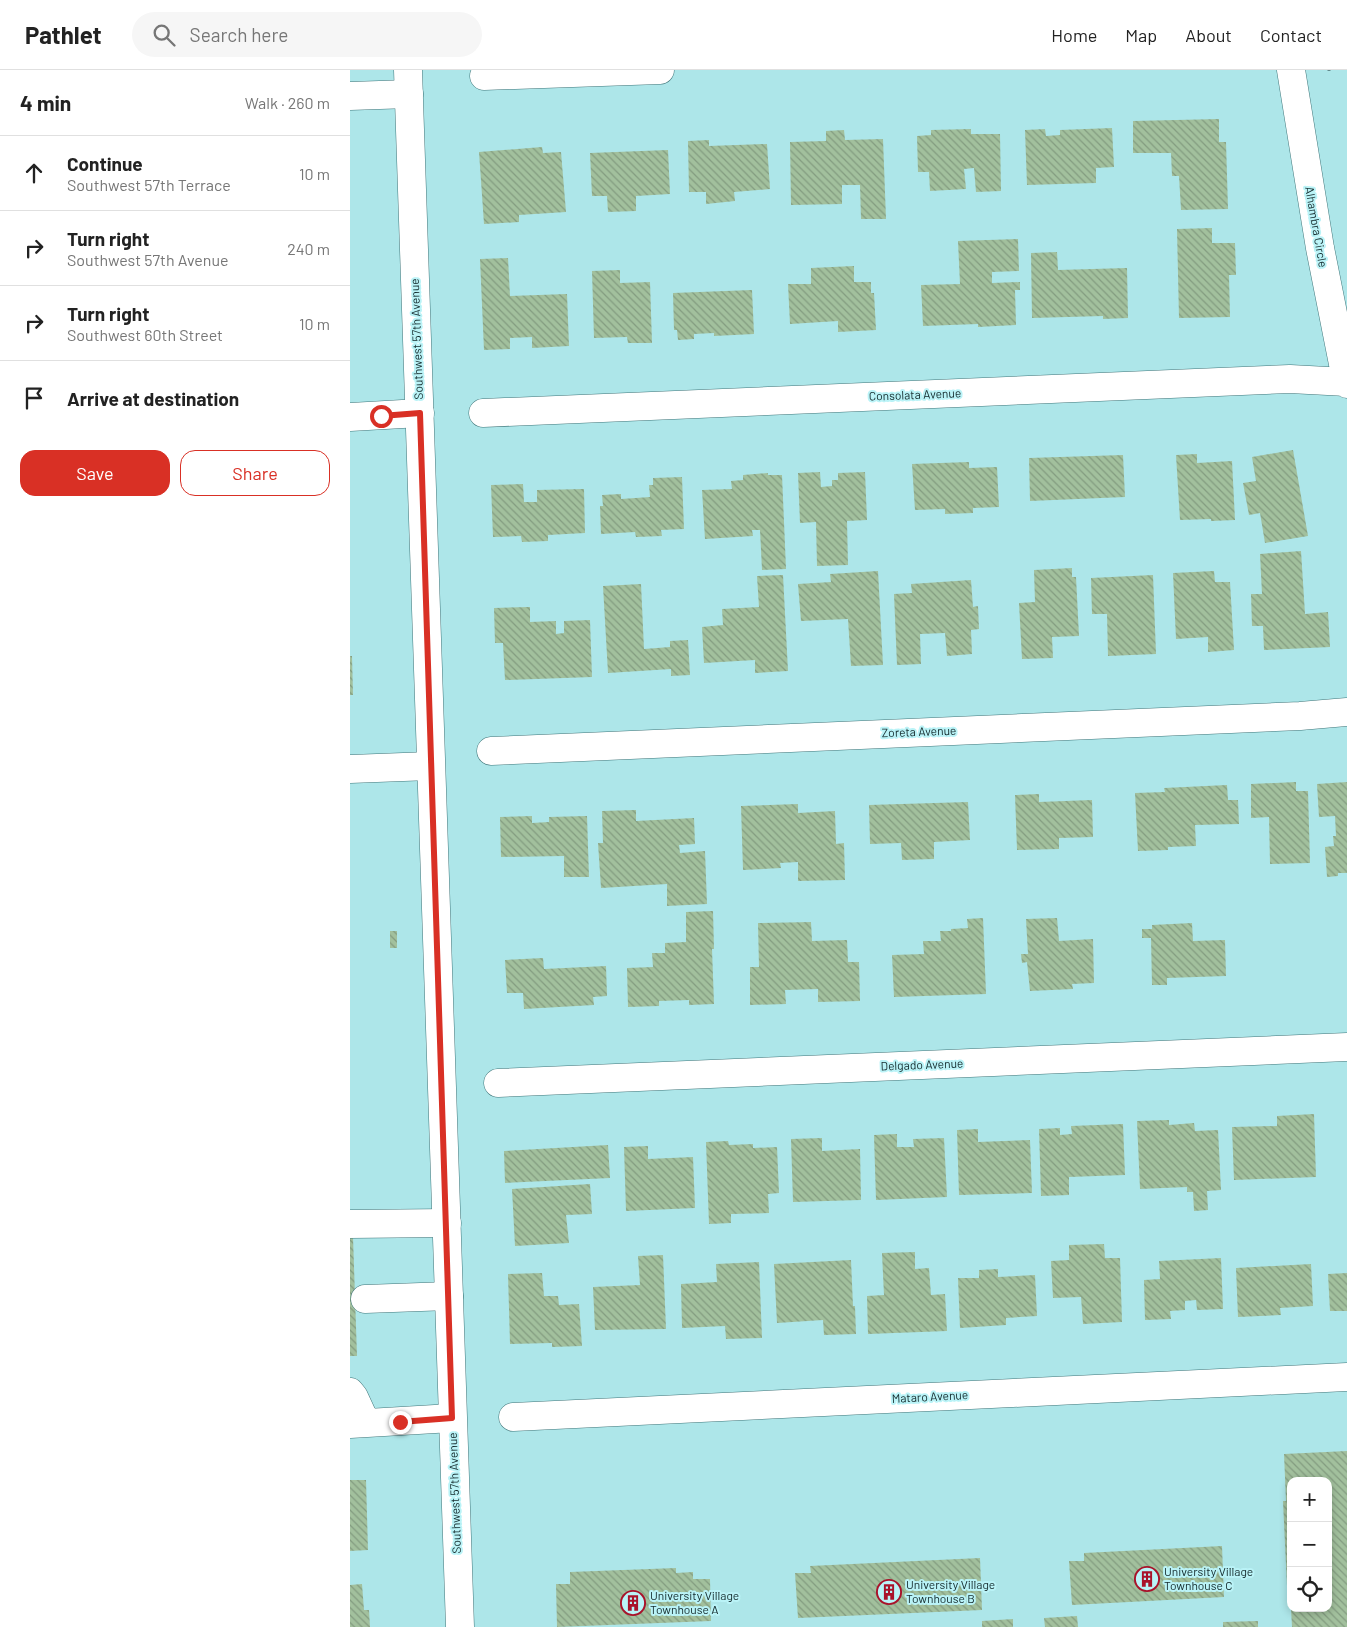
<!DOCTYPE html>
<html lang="en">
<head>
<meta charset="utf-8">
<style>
  :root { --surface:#fff; --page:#f6f6f6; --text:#222; --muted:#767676; --line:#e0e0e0; --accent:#d93025 }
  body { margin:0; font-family:Barlow,sans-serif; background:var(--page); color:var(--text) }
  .controls { position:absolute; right:15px; bottom:15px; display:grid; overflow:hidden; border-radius:10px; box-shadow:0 2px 8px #0003 }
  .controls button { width:45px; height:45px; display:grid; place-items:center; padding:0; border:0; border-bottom:1px solid var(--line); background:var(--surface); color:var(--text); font:25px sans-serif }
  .stop { position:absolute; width:15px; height:15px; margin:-11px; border:4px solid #d93025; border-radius:50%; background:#fff }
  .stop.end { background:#d93025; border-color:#fff; box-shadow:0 1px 5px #0008 }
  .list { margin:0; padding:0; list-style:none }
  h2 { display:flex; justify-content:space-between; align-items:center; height:65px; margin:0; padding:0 20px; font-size:21px }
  h2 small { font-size:16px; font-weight:400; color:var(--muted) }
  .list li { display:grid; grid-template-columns:32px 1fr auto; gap:15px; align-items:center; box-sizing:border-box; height:75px; padding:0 20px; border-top:1px solid var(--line) }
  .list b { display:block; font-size:19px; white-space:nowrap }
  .list p { margin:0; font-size:16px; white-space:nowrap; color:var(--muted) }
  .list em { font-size:16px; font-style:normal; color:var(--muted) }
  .actions { display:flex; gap:10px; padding:15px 20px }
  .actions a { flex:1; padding:11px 0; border:1px solid var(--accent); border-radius:15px; text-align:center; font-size:18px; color:var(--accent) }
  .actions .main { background:var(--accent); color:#fff }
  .icon { flex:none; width:28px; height:28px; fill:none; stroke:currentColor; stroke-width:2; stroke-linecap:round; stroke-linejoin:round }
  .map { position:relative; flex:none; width:997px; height:1557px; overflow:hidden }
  header { display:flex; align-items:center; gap:30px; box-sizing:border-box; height:70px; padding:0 25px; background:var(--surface); border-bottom:1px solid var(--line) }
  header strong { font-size:24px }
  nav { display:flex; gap:28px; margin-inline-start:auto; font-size:18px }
  .search { width:350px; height:45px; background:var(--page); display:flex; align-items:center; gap:12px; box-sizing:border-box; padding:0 18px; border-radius:28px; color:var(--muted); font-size:19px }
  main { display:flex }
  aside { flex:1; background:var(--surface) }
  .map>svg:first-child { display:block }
  .building { fill:url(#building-back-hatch) }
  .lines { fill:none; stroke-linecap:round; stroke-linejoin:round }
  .minor-casing { stroke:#40767a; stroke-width:29 }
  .major-casing { stroke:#40767a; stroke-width:29 }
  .path { stroke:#628a8c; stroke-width:3; stroke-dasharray:2.5 2.5; stroke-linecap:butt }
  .minor { stroke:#fff; stroke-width:28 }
  .major { stroke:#fff; stroke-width:28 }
  .route { stroke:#d93025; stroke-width:6 }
  .labels { text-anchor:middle; stroke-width:4; stroke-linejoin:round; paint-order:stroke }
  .street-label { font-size:12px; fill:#142a2c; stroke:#baf3f7 }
  .poi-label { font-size:12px; fill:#142a2c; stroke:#baf3f7; text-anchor:start }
</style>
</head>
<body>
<header>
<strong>Pathlet</strong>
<div class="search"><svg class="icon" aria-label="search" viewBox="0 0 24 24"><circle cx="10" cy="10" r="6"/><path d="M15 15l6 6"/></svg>Search here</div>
<nav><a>Home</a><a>Map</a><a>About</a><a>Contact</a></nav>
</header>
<main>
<aside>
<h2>4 min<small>Walk · 260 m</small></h2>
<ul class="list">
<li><svg class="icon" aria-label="ahead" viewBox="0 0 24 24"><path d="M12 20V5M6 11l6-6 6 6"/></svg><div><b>Continue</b><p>Southwest 57th Terrace</p></div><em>10 m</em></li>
<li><svg class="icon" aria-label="right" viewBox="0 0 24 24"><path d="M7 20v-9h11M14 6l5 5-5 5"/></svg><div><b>Turn right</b><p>Southwest 57th Avenue</p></div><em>240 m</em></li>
<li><svg class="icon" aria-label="right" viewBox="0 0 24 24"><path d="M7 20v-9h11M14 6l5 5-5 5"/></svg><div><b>Turn right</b><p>Southwest 60th Street</p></div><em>10 m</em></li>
<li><svg class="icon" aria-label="arrive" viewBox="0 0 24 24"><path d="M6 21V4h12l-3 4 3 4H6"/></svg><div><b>Arrive at destination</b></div></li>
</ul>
<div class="actions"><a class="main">Save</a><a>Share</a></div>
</aside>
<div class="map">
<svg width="997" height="1557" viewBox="0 0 997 1557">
  <defs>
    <pattern id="building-back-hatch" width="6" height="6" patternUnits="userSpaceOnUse" patternTransform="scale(1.25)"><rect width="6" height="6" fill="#a2c09d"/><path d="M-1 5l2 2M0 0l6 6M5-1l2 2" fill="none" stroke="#839c80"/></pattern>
  </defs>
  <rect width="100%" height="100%" fill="#ade6e9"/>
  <path class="building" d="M869 49V72H876L878 139 831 140 829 106H822L821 83H783V51Z
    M762 58 764 97 746 98V113L677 115 675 60 695 59 696 66 710 65V60Z
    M621 59V64H650L651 121 626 122 624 98 614 99 616 119 580 121 579 102H568L567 66 581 65V60Z
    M494 60 495 70 533 69 536 149H511L510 115H492V134L441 135 440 72 476 71V61Z
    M359 70V76L417 74 420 119 384 122 385 131 356 134V122H339L338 71Z
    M192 77 193 83 211 82 216 142 169 145V152L134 154 129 82Z
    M318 80 320 124 286 126V141L258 142 257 126H242L240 83Z
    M862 158V173H885L886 205H879L880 247 829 248 827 159Z
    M668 169 669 201 642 202V213L670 212V220H665L666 255 628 257V254L573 256 571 215 610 214 608 171Z
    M707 182 708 200 777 198 778 248 753 249V246L682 248 681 183Z
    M158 188 160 226 217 224 219 276 182 278V267L160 268V279L134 280 130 189Z
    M504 196V212H521V223H524L526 260 488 262V251L440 254 438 214H461V198Z
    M270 200V213L300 212 302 273H278L277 267 244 268 242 201Z
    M402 220 404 264 364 266V263L344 264V269L328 270 327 260H324L323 223Z
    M943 380 958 466 915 473 910 443 899 445 893 413 906 411 902 387Z
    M847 384V393L882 391 885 450 861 451V449L830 450 826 385Z
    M773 385 775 427 680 431 679 388Z
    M619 392V398L647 397 649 437 623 438V443L595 444V439L565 440 562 394Z
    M470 402 471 417 482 416V410H488V403L515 402 517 450 497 451 498 495 467 496 466 452 450 453 448 403Z
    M418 403V405H432L436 499 412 500 410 460H402L403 466 355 469 352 420 382 419 381 411 393 410V405Z
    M332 407 334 459 311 460 312 466 286 467 285 462 251 464 250 436H253L252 425 271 424V429L300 427 299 415H303V408Z
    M173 414 174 432H187V420L234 419 235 463 198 465V471L172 472 171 466 143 467 141 415Z
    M951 481 955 544 978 542 980 577 914 580 913 556H902L901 524H912L910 484Z
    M722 498V507H726L729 566 702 567 703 588 672 589 669 533 685 532 684 500Z
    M528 501 533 595 501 596 498 549 451 551 448 514 481 512 480 504Z
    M864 501 865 512H880L884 580 858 582V567L826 569 823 503Z
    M433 505 438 601 405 603V590L354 593 352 557 373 555 372 539 409 537 407 506Z
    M803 505 806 584 758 586 757 544H742L741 508Z
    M621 510 623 537 628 536 629 559 621 560 622 584 597 586 595 563 570 564 571 594 547 595 544 524 562 523 561 514Z
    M291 514 294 579 320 577V571L338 570 340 605 321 606V599L258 603 253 516Z
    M180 537V552L206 551V564L214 563V551L240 550 242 607 155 610 153 573H145L144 538Z
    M0 586H2L3 625H0Z
    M946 712V721H958L960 793 920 794 919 747 901 748V714Z
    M997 712V803H988V806L977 807 975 777 984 776 983 766H986L985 746 969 747 967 714Z
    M877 715 878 730H888L889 754 845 755 846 776 818 777V780L788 781 785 723 815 722 814 718Z
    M689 724V732L742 730 743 767 709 768V779L667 780 665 725Z
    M618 732 620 770 584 772V789L552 790 551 773 520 774 519 735Z
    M448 734V743L485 741 486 774 494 773 495 810 448 811V792L430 793 431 798 393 800 391 736Z
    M286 740V751L344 748 345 774 329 775 330 783 355 781 357 834 317 836V814L251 818 248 773H253L252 741Z
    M182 746V753L199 752V747L237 746 239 807H214V786L151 787 150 747Z
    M363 841 364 879H362L364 934 339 935V930L309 931V936L278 937 277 898 303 897 302 883H315V873L336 872V842Z
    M633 848 636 924 544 927 542 885 574 884 573 871H591L590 861H601V859L618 858 617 849Z
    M707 848 709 871 743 869 744 913 722 914 723 919 680 921 677 892 672 893 671 884H678L676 849Z
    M461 852 462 871 497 870 498 892H509L510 931 468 932V919L435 920 436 934 400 935V897H409L408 853Z
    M842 853 843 871 875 870 876 906 817 908V915H802L801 868H792V859H802V855Z
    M40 861H47V878H40Z
    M193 888 194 899 256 896 257 926 243 927 244 935 174 939 173 923H157L155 890Z
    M964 1044 966 1107 884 1110 882 1057 927 1056V1046Z
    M819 1050V1055L844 1053 845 1061 868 1060 871 1120 857 1121 858 1140 844 1141 843 1122H837V1117L790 1119 787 1051Z
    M773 1054 775 1105 719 1107V1125L691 1126 689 1059 710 1058V1065L722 1064 721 1056Z
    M628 1059V1072L680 1070 682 1123 609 1125 607 1060Z
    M547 1064V1077H564L563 1069 594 1068 597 1127 526 1130 524 1065Z
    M472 1068V1081L510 1079 511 1130 443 1132 441 1069Z
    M378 1071 379 1075 403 1074V1078L427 1077 429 1123 418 1124 419 1143 381 1144V1153L359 1154 356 1072Z
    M258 1075 260 1108 155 1113 154 1081Z
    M298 1076V1089L343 1087 345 1138 276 1141 274 1077Z
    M240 1114 242 1144 216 1145 219 1173 165 1176 162 1119Z
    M0 1167H3L7 1286H0Z
    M754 1174 755 1188H770L772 1252 733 1254 731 1227 703 1228 701 1191 719 1190V1175Z
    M565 1182V1199L579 1198 581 1225 595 1224 597 1261 518 1264 517 1226 534 1225 532 1183Z
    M313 1185 316 1259 245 1260 243 1217 290 1215 288 1186Z
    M871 1188 873 1239 847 1240 846 1230 835 1231V1240L820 1241 821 1249 795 1250 794 1210 810 1209 809 1191Z
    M501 1190 503 1236H505L506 1264 474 1265 473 1250 427 1253 424 1194Z
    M409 1192 412 1268 376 1269 375 1256 332 1258 331 1214 367 1212 366 1194Z
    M961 1194 963 1236 930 1238 931 1245 888 1247 886 1198Z
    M648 1199V1207L685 1205 687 1246 656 1248V1255L610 1258 608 1208H629V1200Z
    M192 1203 194 1226H208L209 1235 229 1234 232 1276 202 1277V1273L160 1274 158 1204Z
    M997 1203V1241H980L978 1204Z
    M997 1381V1557H942L941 1538H978V1411H941V1537H938L933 1431H936L934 1384Z
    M0 1410H16L18 1480 0 1481Z
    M872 1476 874 1527 722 1535 719 1491H734V1483Z
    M630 1488 632 1540 448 1548 445 1503H461L460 1496Z
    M326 1498V1503L343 1502V1509H360L361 1551 207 1557 206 1514H220V1502Z
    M12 1514 14 1540H19L20 1557H0V1515Z
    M727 1546 728 1557H695L694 1548Z
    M663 1549V1557H632V1551Z
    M908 1551V1557H873V1552Z"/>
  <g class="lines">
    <defs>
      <path id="minor" d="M941 0 970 178 997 314
        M134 6 310 0
        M0 26 59 24
        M133 343 940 309 997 312
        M0 347 70 343
        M141 681 950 646 997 642
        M0 699 80 696
        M148 1013 997 977
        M0 1154 97 1153
        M15 1229 99 1226
        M0 1322 4 1327 16 1353
        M163 1347 997 1307
        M0 1354 102 1348"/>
      <path id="major" d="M58 0 110 1557"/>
    </defs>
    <use href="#minor" class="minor-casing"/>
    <use href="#major" class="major-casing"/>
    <path class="path" d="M979 0V1"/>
    <use href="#minor" class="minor"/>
    <use href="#major" class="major"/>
  </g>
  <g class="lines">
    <path class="route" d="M31 346 70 343 102 1348 50 1352"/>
  </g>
  <defs>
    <symbol id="building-ring" viewBox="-11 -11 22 22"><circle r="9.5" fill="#baf3f7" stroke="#a9122a" stroke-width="1.5"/><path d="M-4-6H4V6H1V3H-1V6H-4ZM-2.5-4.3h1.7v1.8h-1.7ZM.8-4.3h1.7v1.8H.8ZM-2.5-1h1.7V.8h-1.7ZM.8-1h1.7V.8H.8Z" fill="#a9122a"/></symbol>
  </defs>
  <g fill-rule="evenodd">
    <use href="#building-ring" x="783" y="1495" width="28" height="28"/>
    <use href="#building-ring" x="525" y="1508" width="28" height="28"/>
    <use href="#building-ring" x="269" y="1519" width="28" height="28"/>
  </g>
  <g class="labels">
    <g class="street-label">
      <text transform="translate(966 157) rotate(80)" y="4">Alhambra Circle</text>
      <text transform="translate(67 269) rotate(-92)" y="4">Southwest 57th Avenue</text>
      <text transform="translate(565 325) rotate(-2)" y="4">Consolata Avenue</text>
      <text transform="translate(569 662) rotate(-2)" y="4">Zoreta Avenue</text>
      <text transform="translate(572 995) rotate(-2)" y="4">Delgado Avenue</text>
      <text transform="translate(580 1327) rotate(-3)" y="4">Mataro Avenue</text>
      <text transform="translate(105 1423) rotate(-92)" y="4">Southwest 57th Avenue</text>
    </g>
    <g class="poi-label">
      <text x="814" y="1506">University Village<tspan x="814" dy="14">Townhouse C</tspan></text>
      <text x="556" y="1519">University Village<tspan x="556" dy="14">Townhouse B</tspan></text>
      <text x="300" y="1530">University Village<tspan x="300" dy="14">Townhouse A</tspan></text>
    </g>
  </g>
</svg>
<div class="controls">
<button>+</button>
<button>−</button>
<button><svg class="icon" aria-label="locate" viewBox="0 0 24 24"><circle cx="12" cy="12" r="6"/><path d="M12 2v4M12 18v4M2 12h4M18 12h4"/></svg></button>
</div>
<div class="stop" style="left:31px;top:346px"></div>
<div class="stop end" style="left:50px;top:1352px"></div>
</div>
</main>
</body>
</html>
